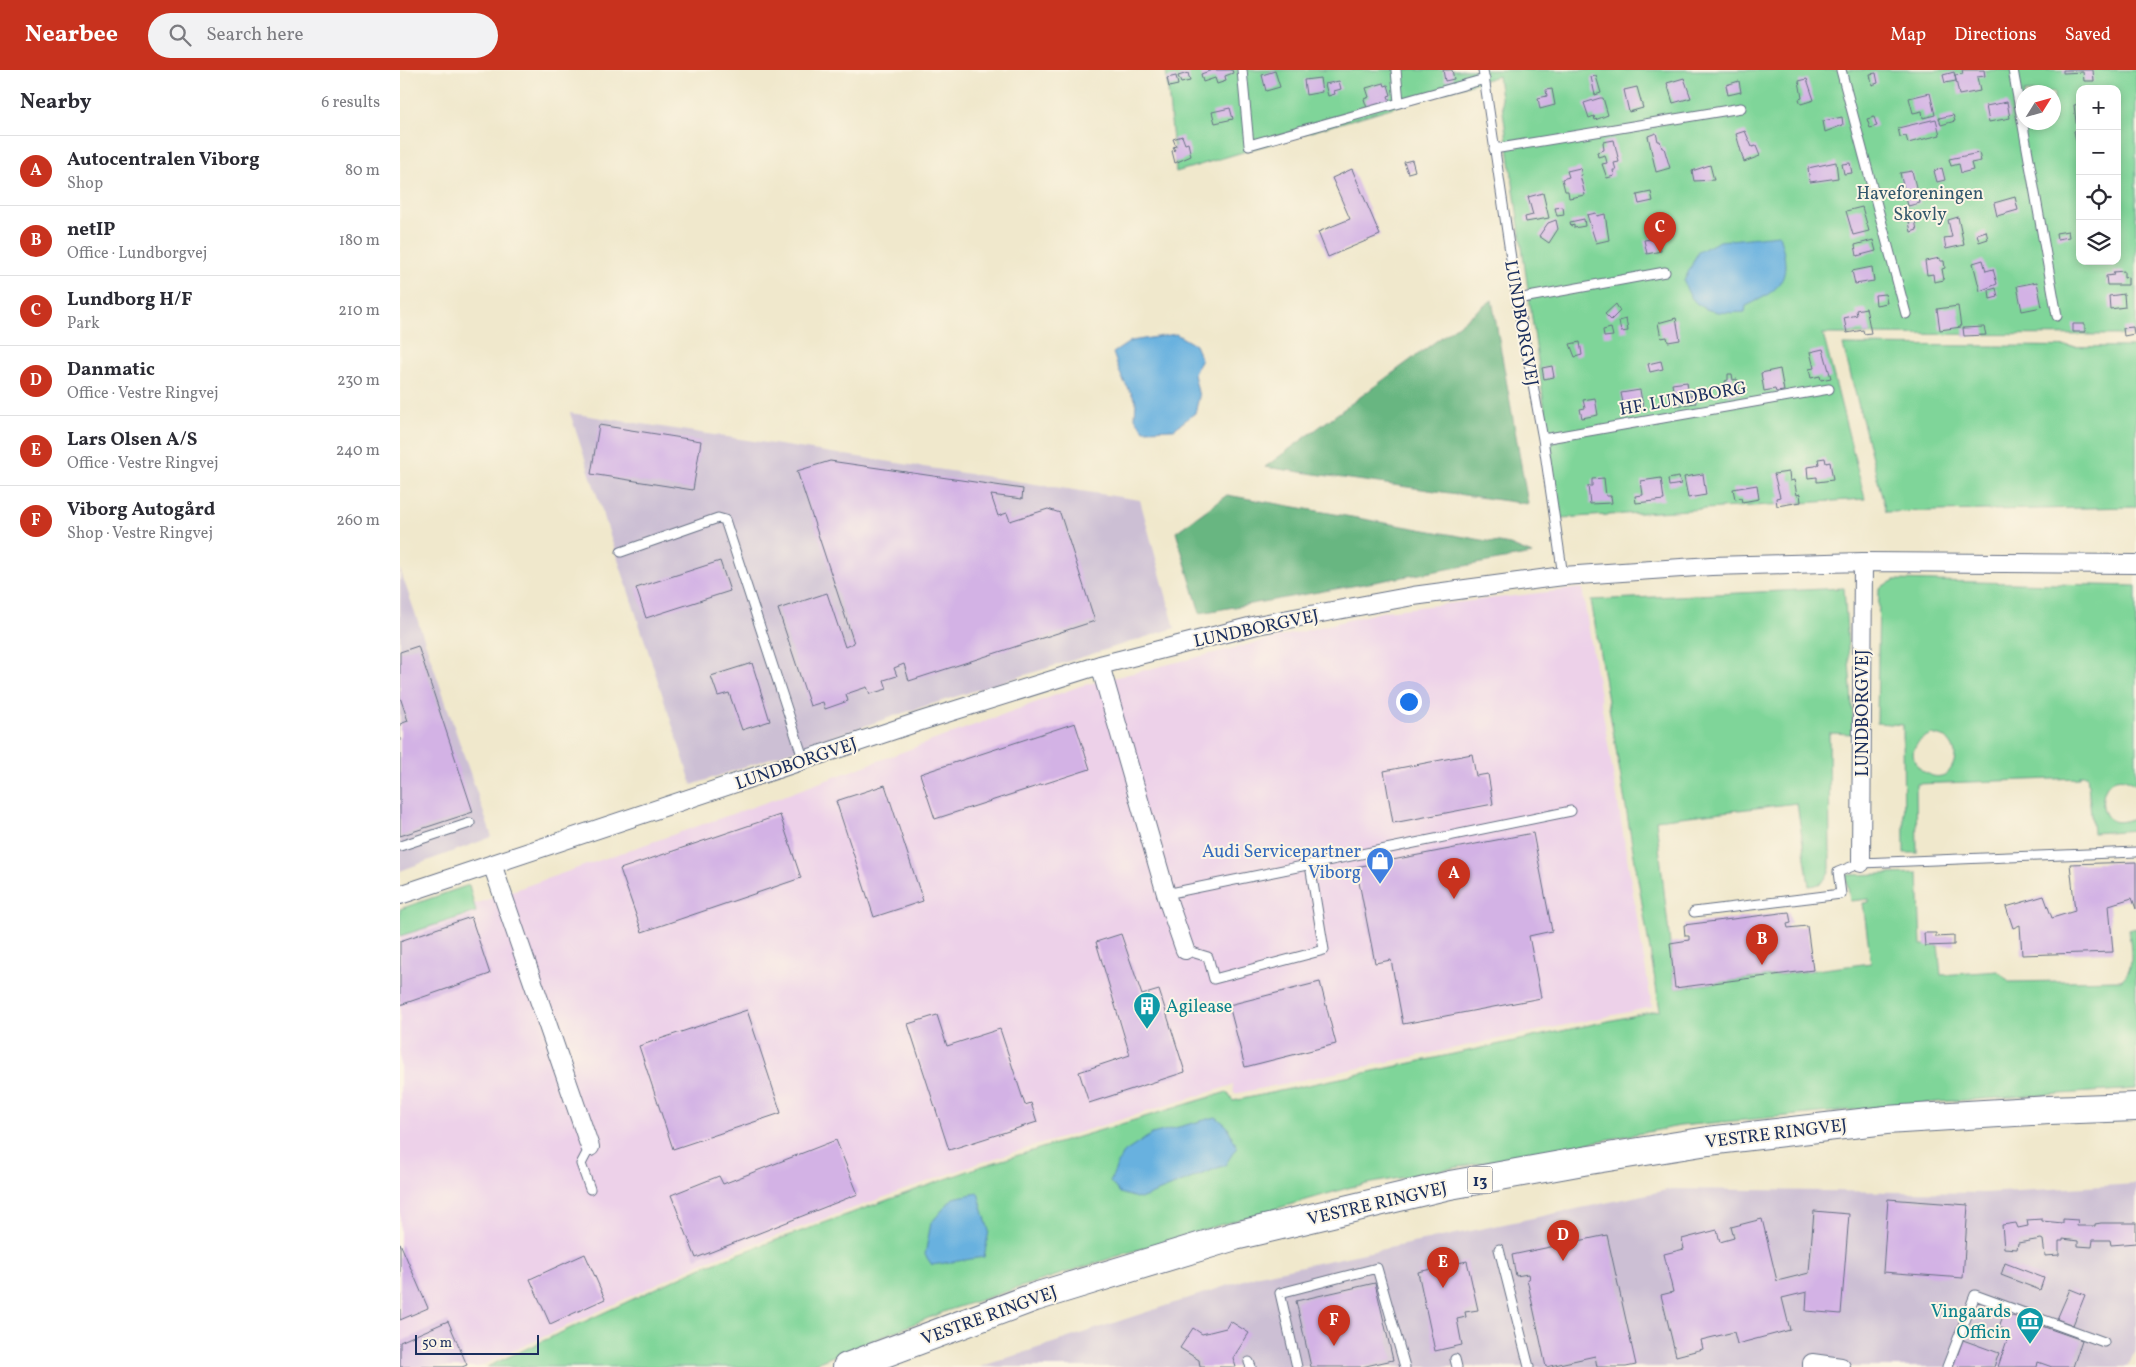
<!DOCTYPE html>
<html lang="en">
<head>
<meta charset="utf-8">
<style>
  :root { --surface:#fff; --page:#f2f2f3; --text:#2b2b33; --muted:#7c7c81; --line:#e1e1e2; --accent:#c8321e }
  body { margin:0; font-family:Vollkorn,serif; background:var(--page); color:var(--text) }
  .controls { position:absolute; right:15px; top:15px; display:grid; overflow:hidden; border-radius:10px; box-shadow:0 2px 8px #0003 }
  .controls button { width:45px; height:45px; display:grid; place-items:center; padding:0; border:0; border-bottom:1px solid var(--line); background:var(--surface); color:var(--text); font:25px sans-serif }
  .compass { position:absolute; left:1616px; top:15px; width:45px; height:45px; border-radius:50%; background:var(--surface); box-shadow:0 2px 8px #0003; rotate:53deg }
  .scale { position:absolute; left:15px; bottom:12px; width:124px; box-sizing:border-box; padding-left:5px; border:2px solid #1b2f5e; border-top:0; font-size:14px; line-height:18px; white-space:nowrap; color:#1b2f5e; -webkit-text-stroke:4px #fcf5e5; paint-order:stroke }
  .you { position:absolute; left:1008px; top:631px; width:18px; height:18px; margin:-12px; border:4px solid #fff; border-radius:50%; background:#1a73e8; box-shadow:0 0 0 8px #1a73e833 }
  .badge { display:grid; place-items:center; width:32px; height:32px; border-radius:50%; background:var(--accent); color:#fff; font-size:16px; font-weight:700 }
  .pin { position:absolute; translate:-50% -41px; filter:drop-shadow(0 1px 2px #0008) }
  .pin::after { content:''; position:absolute; top:26px; width:18px; height:15px; background:inherit; clip-path:polygon(0 0,100% 0,50% 100%) }
  .list { margin:0; padding:0; list-style:none }
  h2 { display:flex; justify-content:space-between; align-items:center; height:65px; margin:0; padding:0 20px; font-size:21px }
  h2 small { font-size:16px; font-weight:400; color:var(--muted) }
  .list li { display:grid; grid-template-columns:32px 1fr auto; gap:15px; align-items:center; box-sizing:border-box; height:70px; padding:0 20px; border-top:1px solid var(--line) }
  .list b { display:block; font-size:19px; white-space:nowrap }
  .list p { margin:0; font-size:16px; white-space:nowrap; color:var(--muted) }
  .list em { font-size:16px; font-style:normal; color:var(--muted) }
  .icon { flex:none; width:28px; height:28px; fill:none; stroke:currentColor; stroke-width:2; stroke-linecap:round; stroke-linejoin:round }
  .map { position:relative; flex:none; width:1736px; height:1297px; overflow:hidden }
  header { display:flex; align-items:center; gap:30px; box-sizing:border-box; height:70px; padding:0 25px; background:var(--accent); color:#fff }
  header strong { font-size:24px }
  nav { display:flex; gap:28px; margin-inline-start:auto; font-size:18px }
  .search { width:350px; height:45px; background:var(--page); display:flex; align-items:center; gap:12px; box-sizing:border-box; padding:0 18px; border-radius:28px; color:var(--muted); font-size:19px }
  main { display:flex }
  aside { flex:1; background:var(--surface) }
  .map>svg:first-child { display:block }
  .built { fill:#edd1e9 }
  .industrial { fill:#ccbfd4 }
  .green { fill:#7fd599; stroke:#4d827c; fill-rule:evenodd }
  .forest { fill:#67b681; stroke:#417270 }
  .water { fill:#67b1df; stroke:#41709e }
  .building { fill:#d3b2e5 }
  .lines { fill:none; stroke-linecap:round; stroke-linejoin:round }
  .lane-casing { stroke:#667084; stroke-width:11 }
  .street-casing { stroke:#667084; stroke-width:20 }
  .primary-casing { stroke:#667084; stroke-width:30 }
  .lane { stroke:#fff; stroke-width:9 }
  .street { stroke:#fff; stroke-width:18 }
  .primary { stroke:#fff; stroke-width:28 }
  .labels { text-anchor:middle; stroke-width:4; stroke-linejoin:round; paint-order:stroke }
  .shield { fill:#fcf5e5; stroke:#5e6a86; stroke-width:1 }
  .shield-label { font-size:16px; font-weight:bold; fill:#1b2f5e }
  .park-label { font-size:18px; fill:#34586d; stroke:#fcf5e5 }
  .street-label { font-size:18px; fill:#1b2f5e; stroke:#fcf5e5 }
  .shop-label { font-size:18px; fill:#366cbe; stroke:#fcf5e5; text-anchor:end }
  .culture-label { font-size:18px; fill:#0d838f; stroke:#fcf5e5; text-anchor:start }
</style>
</head>
<body>
<header>
<strong>Nearbee</strong>
<div class="search"><svg class="icon" aria-label="search" viewBox="0 0 24 24"><circle cx="10" cy="10" r="6"/><path d="M15 15l6 6"/></svg>Search here</div>
<nav><a>Map</a><a>Directions</a><a>Saved</a></nav>
</header>
<main>
<aside>
<h2>Nearby<small>6 results</small></h2>
<ul class="list">
<li><span class="badge">A</span><div><b>Autocentralen Viborg</b><p>Shop</p></div><em>80 m</em></li>
<li><span class="badge">B</span><div><b>netIP</b><p>Office · Lundborgvej</p></div><em>180 m</em></li>
<li><span class="badge">C</span><div><b>Lundborg H/F</b><p>Park</p></div><em>210 m</em></li>
<li><span class="badge">D</span><div><b>Danmatic</b><p>Office · Vestre Ringvej</p></div><em>230 m</em></li>
<li><span class="badge">E</span><div><b>Lars Olsen A/S</b><p>Office · Vestre Ringvej</p></div><em>240 m</em></li>
<li><span class="badge">F</span><div><b>Viborg Autogård</b><p>Shop · Vestre Ringvej</p></div><em>260 m</em></li>
</ul>
</aside>
<div class="map">
<svg width="1736" height="1297" viewBox="0 0 1736 1297">
  <rect width="100%" height="100%" fill="#fcf5e5"/>
  <filter id="ink" filterUnits="userSpaceOnUse"><feTurbulence type="fractalNoise" baseFrequency=".02" numOctaves="2"/><feDisplacementMap in="SourceGraphic" scale="10" xChannelSelector="R" yChannelSelector="G"/><feConvolveMatrix kernelMatrix="1 2 1 2 8 2 1 2 1" color-interpolation-filters="sRGB"/></filter>
  <filter id="wash" filterUnits="userSpaceOnUse"><feTurbulence type="fractalNoise" baseFrequency=".0096" numOctaves="4" result="noise"/><feDisplacementMap in="SourceGraphic" scale="20" xChannelSelector="R" yChannelSelector="G"/><feGaussianBlur stdDeviation="1.12" result="paint"/><feColorMatrix in="noise" values="0 0 0 0 0 0 0 0 0 0 0 0 0 0 0 0 0 1.4 0 .05"/><feComposite in="paint" operator="in"/></filter>
  <g filter="url(#wash)">
    <rect width="100%" height="100%" fill="#f0e8cc"/>
    <path class="built" d="M1182 518 1252 937 834 1024 833 1015 579 1093 304 1192 79 1297H0V860L378 728 680 616 985 541Z"/>
    <path class="industrial" d="M170 343 740 430 775 558 494 646 292 715Z
      M0 499 92 767 0 801Z
      M1736 1114V1278L1728 1297H580L859 1205 1272 1119 1584 1123Z"/>
    <path class="green" d="M766 0H1736V265L1423 264 1465 429 1160 448 1098 6 776 102ZM1680 19H1717V191H1680ZM1624 22H1654V52H1624Z
      M1443 275 1736 277V437L1486 442Z
      M1495 510 1736 516V715C1695 684 1688 775 1736 746V760L1693 763 1687 705H1680V708L1516 714 1517 783H1504L1503 655 1477 653 1479 518ZM1532 664 1546 668C1553 675 1557 682 1554 692 1542 731 1484 681 1532 664Z
      M1444 518 1454 664 1429 663 1430 799C1425 811 1422 815 1409 816L1397 733 1256 750 1275 918 1471 893 1463 833 1469 832V829L1450 831 1446 805 1518 803 1521 875H1538L1541 905 1598 901 1609 912 1721 910C1736 899 1730 877 1729 860L1736 858V1019L1538 1032 1280 1056 951 1117 765 1171 546 1241 406 1297H87L302 1197 579 1097 827 1022 833 1031 1260 940 1191 530Z
      M69 815 76 842 0 866V839Z"/>
    <path class="forest" d="M1092 230 1128 434 865 397Z
      M827 425 1110 475 1132 484 800 543 776 462Z"/>
    <path class="water" d="M1379 165C1392 207 1385 218 1346 236L1345 242C1317 244 1292 243 1284 211L1298 182 1320 171Z
      M776 264 795 275 801 289 794 304 799 327 795 343 774 359 744 360 735 348 736 331 722 308 713 283 731 271Z
      M816 1047 827 1056 837 1077 825 1095 740 1129 720 1123 710 1112 722 1084 752 1064Z
      M578 1123 589 1161 584 1187 532 1195 525 1185 531 1153 553 1128Z"/>
    <g id="blocks">
      <path class="building" d="M812 0H832L833 3 825 6 826 11 817 14 815 8 803 12 801 4Z
        M1043 0H1052L1054 9 1045 11Z
        M1562 0H1584L1585 6 1577 7 1580 21 1559 25 1555 5 1563 4Z
        M1663 0H1693L1694 11H1684L1683 2 1663 3Z
        M875 1 880 17 866 21 862 5Z
        M1554 2 1556 11 1545 13 1543 5Z
        M788 3 790 11 781 13 778 6Z
        M1476 3 1478 13 1472 15 1470 4Z
        M776 6 778 15 769 17 767 8Z
        M1196 6 1201 23 1195 25 1191 7Z
        M920 8 922 22 906 25 904 10Z
        M1284 8 1291 28 1273 33 1267 13Z
        M1407 9 1414 30 1401 34 1399 29 1402 28 1399 11Z
        M939 11 941 19 934 21 935 24 928 26 925 14Z
        M1339 11 1341 22 1328 25 1326 15Z
        M984 13 985 16 988 15 991 25 988 26 990 31 967 38 964 29 969 27 966 18Z
        M1237 17 1243 38 1229 42 1224 20Z
        M1152 19 1155 35 1140 39 1138 28 1147 26 1146 20Z
        M1530 23 1535 45 1523 48 1522 41 1513 43 1509 28Z
        M1200 28H1203L1208 45 1195 50 1194 46 1189 48 1184 33Z
        M1607 32 1610 48 1589 52 1586 36Z
        M1680 34V76H1677L1674 61 1677 60 1674 35Z
        M830 38 833 49 815 53 812 42Z
        M1553 45 1555 51 1541 55 1539 48Z
        M1442 47 1443 55 1425 62 1423 51Z
        M1474 47 1477 56 1470 58 1467 49Z
        M1536 49 1540 65 1508 73 1506 66 1500 67 1498 58Z
        M1345 61 1352 77 1356 76 1360 86 1344 92 1336 64Z
        M1256 63 1258 71H1260L1262 78H1264L1270 98 1256 102 1248 66Z
        M782 66 785 74 788 73 791 86 775 93 772 81 775 80 773 77 776 76 773 69Z
        M1214 70 1219 92 1214 93 1216 100H1213L1214 106 1207 108 1202 94 1207 93 1205 85 1198 87 1197 82 1204 80 1203 72Z
        M1579 83 1581 91 1571 93 1573 100 1561 103 1559 94 1551 96 1549 89Z
        M1012 90 1015 101 1008 103 1004 92Z
        M1436 92 1438 108 1410 112 1408 98Z
        M1450 93 1452 103 1444 104 1442 94Z
        M1310 95 1314 110 1294 111 1292 101Z
        M1180 98 1182 105H1180L1185 125 1169 128 1168 121H1165L1162 109 1169 107 1167 101Z
        M1542 98 1545 110 1537 112 1534 101Z
        M952 99 980 165 928 187 918 162 950 149 932 108Z
        M1512 101 1520 133 1508 136 1500 103Z
        M1251 122 1253 131 1239 134 1237 125Z
        M1143 123 1149 148 1126 152 1125 147 1133 145 1128 127Z
        M1615 127 1618 140 1597 146 1594 133Z
        M1163 137 1164 145 1157 146 1155 138Z
        M1462 137 1469 161 1453 165 1446 141Z
        M1196 143 1197 146 1205 144 1209 170 1196 173 1187 145Z
        M1558 147 1564 175 1546 179 1544 168 1552 167 1548 150Z
        M1184 149 1185 156 1174 158V155L1171 156 1170 152Z
        M1156 150 1158 159 1149 173 1139 166 1148 153Z
        M1515 150 1517 160 1511 162 1509 152Z
        M1257 158 1261 181 1247 184 1244 170 1251 169 1249 159Z
        M1586 161 1588 169 1579 172 1577 164Z
        M1668 161 1669 167 1657 169 1656 163Z
        M1473 170 1476 181 1457 186 1455 175Z
        M1540 188V191H1544L1545 198 1542 199 1544 210 1534 212 1533 204 1527 205 1525 191Z
        M1583 190 1586 201 1593 199 1597 214 1580 221 1573 193Z
        M1472 197 1474 211 1455 214 1452 201Z
        M1724 201V208L1728 207V215H1707L1706 206 1714 205 1713 202Z
        M1637 212 1642 237 1622 241 1617 216Z
        M1596 218 1598 227 1590 229 1589 220Z
        M1485 224 1487 233 1476 235 1475 225Z
        M1724 224 1725 237 1710 239 1709 226Z
        M1216 234 1220 241 1211 250 1205 244Z
        M1558 236 1561 257 1540 260 1537 239Z
        M1466 238 1471 263 1464 264 1463 260 1447 263 1444 248 1457 245 1456 240Z
        M1276 248 1280 270 1268 272 1267 267 1261 268 1258 253Z
        M1226 249 1228 261 1221 262 1219 251Z
        M1673 254H1685V262H1673Z
        M1584 257 1586 265 1564 266 1563 258Z
        M1733 257 1734 264 1724 266 1723 258Z
        M1211 258 1213 266 1204 267 1203 260Z
        M1180 272 1182 285 1175 287 1170 274Z
        M1423 279 1431 308 1421 310 1420 306 1411 308 1409 299 1414 298 1410 282Z
        M1261 291 1263 299 1250 302 1248 294Z
        M1152 296 1154 307 1144 309 1142 298Z
        M1380 299 1384 321 1376 322 1375 319 1364 321 1361 303Z
        M1328 304H1332L1333 310 1337 309 1340 324 1328 326 1325 311 1328 310Z
        M1287 312 1289 326 1295 325 1296 333 1276 336 1272 314Z
        M1240 320 1243 337 1225 343 1221 323Z
        M1195 328 1198 345 1182 348 1180 339 1185 338 1183 330Z
        M199 355 301 371 293 420 191 404Z
        M1425 388 1426 393 1430 392 1433 410 1417 412V407L1408 408 1407 397 1415 396 1419 394 1418 389Z
        M430 391 623 419 622 429 591 425 598 446 607 443 610 451 648 439 660 443 695 551 509 611 504 594 494 598 497 606 484 610 487 619 470 624 467 617 446 624 448 631 425 639 423 632 410 636 378 539 427 523 445 577 454 573 397 401Z
        M1389 402 1390 411 1394 410 1397 425 1400 424 1401 432 1377 436 1376 428 1380 427 1374 404Z
        M1303 404 1306 425 1288 428 1284 407Z
        M1279 407 1281 414 1269 416 1268 409Z
        M1204 408 1206 426H1211L1212 433 1190 434 1188 416H1192V409Z
        M1261 408 1264 430 1236 433 1235 426 1243 425 1241 411Z
        M1357 415 1359 429 1342 432 1341 428 1335 429 1333 419Z
        M320 491 330 521 246 548 236 518Z
        M18 576 73 742 0 766V654L8 651 0 627V582Z
        M352 593 370 651 342 660 329 623 318 626 311 606Z
        M675 653 690 699 535 749 520 704Z
        M1072 684 1076 706 1088 704 1093 734 993 753 984 701Z
        M485 715 523 831 474 847 436 731Z
        M380 745 401 808 242 862 220 799Z
        M1133 763 1152 861 1129 866 1141 928 1003 954 991 890 975 893 956 797Z
        M1736 792V839L1732 828 1709 835 1713 882 1622 885 1620 855 1613 858 1606 837 1644 826 1652 848 1675 841 1670 794Z
        M1389 842 1391 853 1387 854 1388 858 1407 856 1413 900 1275 918 1270 873 1289 870V866H1285L1284 855Z
        M71 847 90 904 0 935V871Z
        M1524 863H1536V867L1554 866V875L1525 876Z
        M721 864 742 925 759 920 785 1002 689 1033 679 1002 730 985 696 872Z
        M920 912 936 974 845 997 829 935Z
        M347 940 381 1043 273 1079 239 976Z
        M537 945 547 976 600 959 625 1035 631 1033 637 1052 549 1080 508 954Z
        M436 1070 458 1124 296 1188 271 1125 319 1106 323 1114Z
        M1488 1129 1568 1135 1563 1208 1483 1202Z
        M1414 1141 1449 1144 1441 1244 1406 1241 1407 1222 1382 1228 1390 1260 1337 1274 1334 1262 1301 1270 1303 1279 1276 1286 1261 1225 1273 1222 1264 1184 1284 1179 1282 1169 1317 1160 1320 1172 1334 1168 1331 1157 1362 1149 1377 1211 1409 1203Z
        M1642 1149V1151L1663 1153V1149L1678 1150 1677 1156H1695V1154L1701 1153H1736V1173L1711 1175 1710 1170H1693L1692 1177 1678 1176V1171L1663 1169V1171H1659V1185L1645 1186 1643 1170 1641 1169 1618 1173 1617 1179 1604 1178 1602 1155 1616 1153 1618 1158 1628 1156 1627 1150Z
        M1207 1165 1236 1295 1226 1297H1197L1195 1286 1146 1297 1127 1209H1129L1128 1204 1116 1206 1112 1185Z
        M0 1173 28 1238 0 1250Z
        M185 1184 205 1229 150 1254 130 1209Z
        M1067 1191 1078 1240 1065 1242 1066 1247 1057 1249 1062 1275 1035 1281 1018 1202Z
        M1605 1193 1644 1208 1640 1220 1601 1205Z
        M975 1213 993 1290 961 1297H911L896 1231Z
        M1670 1219 1685 1225 1673 1255 1657 1249Z
        M1604 1243 1682 1270 1673 1297H1652L1638 1292 1637 1297H1598L1609 1264 1603 1262 1604 1259 1599 1257Z
        M48 1251 67 1295 62 1297H0V1272Z
        M830 1251 849 1263 833 1288 836 1297H800L799 1290 780 1278 793 1258 802 1264 826 1258Z
        M1563 1270 1599 1283 1594 1297H1553Z"/>
    </g>
  </g>
  <g filter="url(#ink)">
    <use href="#blocks" fill-opacity="0" stroke="#667084" stroke-width="1"/>
    <g class="lines">
      <defs>
        <path id="lane" d="M842 0 849 75 1085 9
          M996 0 999 32
          M1083 0 1117 229 1143 369 1163 506
          M1441 0 1506 244
          M1613 0 1657 246
          M1094 79 1341 38
          M1117 229 1265 202
          M1143 369 1429 319
          M221 482 318 448 325 450 404 691
          M0 776 70 753
          M766 824 1171 741
          M1294 842 1441 824 1438 802 1461 793 1736 782
          M785 880 808 887 814 909 924 880 910 795
          M190 1119 181 1094 190 1077
          M1099 1179 1129 1297
          M1055 1289 1057 1297
          M849 1292 851 1297
          M897 1297 880 1223 977 1198 1005 1297
          M1547 1297 1575 1225 1704 1272"/>
        <path id="street" d="M700 595 769 834 785 880
          M1461 793 1463 492
          M92 794 190 1077
          M0 825 521 651 700 595 857 555 1013 526 1163 506 1311 496 1463 492 1736 494
          M1412 1297V1293L1441 1297"/>
        <path id="primary" d="M447 1297 635 1227 835 1166 1050 1115 1183 1091 1308 1071 1486 1050 1649 1040 1736 1037"/>
      </defs>
      <use href="#lane" class="lane-casing"/>
      <use href="#street" class="street-casing"/>
      <use href="#primary" class="primary-casing"/>
      <use href="#lane" class="lane"/>
      <use href="#street" class="street"/>
      <use href="#primary" class="primary"/>
    </g>
  </g>
  <defs>
    <symbol id="shop-pin" viewBox="-11 -11 22 30"><path d="M0 17L-7.5 6A9.5 9.5 0 1 1 7.5 6Z" fill="#3f7fe0" stroke="#fcf5e5"/><path d="M-5-2.5h2.3a2.7 3.5 0 0 1 5.4 0H5L5.5 6h-11ZM-1.5-2.5h3a1.5 2.3 0 0 0-3 0Z" fill="#fff"/></symbol>
    <symbol id="building-pin" viewBox="-11 -11 22 30"><path d="M0 17L-7.5 6A9.5 9.5 0 1 1 7.5 6Z" fill="#0f9aa8" stroke="#fcf5e5"/><path d="M-4-6H4V6H1V3H-1V6H-4ZM-2.5-4.3h1.7v1.8h-1.7ZM.8-4.3h1.7v1.8H.8ZM-2.5-1h1.7V.8h-1.7ZM.8-1h1.7V.8H.8Z" fill="#fff"/></symbol>
    <symbol id="museum-pin" viewBox="-11 -11 22 30"><path d="M0 17L-7.5 6A9.5 9.5 0 1 1 7.5 6Z" fill="#0f9aa8" stroke="#fcf5e5"/><path d="M0-6L6-3V-2H-6V-3ZM-5-1h2V3h-2ZM-1-1h2V3h-2ZM3-1h2V3H3ZM-6 4H6V6H-6Z" fill="#fff"/></symbol>
  </defs>
  <g fill-rule="evenodd">
    <use href="#shop-pin" x="964" y="775" width="32" height="43"/>
    <use href="#building-pin" x="731" y="920" width="32" height="43"/>
    <use href="#museum-pin" x="1614" y="1235" width="32" height="43"/>
  </g>
  <g class="labels">
    <rect class="shield" x="1067.5" y="1096.5" width="25" height="27" rx="4"/>
    <g class="shield-label">
      <text x="1080" y="1116">13</text>
    </g>
    <g class="park-label">
      <text x="1520" y="129">Haveforeningen<tspan x="1520" dy="21">Skovly</tspan></text>
    </g>
    <g class="street-label">
      <text transform="translate(1122 253) rotate(80)" y="6">LUNDBORGVEJ</text>
      <text transform="translate(1283 328) rotate(-10)" y="6">HF. LUNDBORG</text>
      <text transform="translate(856 558) rotate(-12)" y="6">LUNDBORGVEJ</text>
      <text transform="translate(1462 643) rotate(-90)" y="6">LUNDBORGVEJ</text>
      <text transform="translate(396 693) rotate(-19)" y="6">LUNDBORGVEJ</text>
      <text transform="translate(1376 1063) rotate(-7)" y="6">VESTRE RINGVEJ</text>
      <text transform="translate(977 1133) rotate(-13)" y="6">VESTRE RINGVEJ</text>
      <text transform="translate(589 1245) rotate(-20)" y="6">VESTRE RINGVEJ</text>
    </g>
    <g class="shop-label">
      <text x="961" y="787">Audi Servicepartner<tspan x="961" dy="21">Viborg</tspan></text>
    </g>
    <g class="culture-label">
      <text x="766" y="942">Agilease</text>
      <text x="1611" y="1247" text-anchor="end">Vingaards<tspan x="1611" dy="21">Officin</tspan></text>
    </g>
  </g>
</svg>
<div class="controls">
<button>+</button>
<button>−</button>
<button><svg class="icon" aria-label="locate" viewBox="0 0 24 24"><circle cx="12" cy="12" r="6"/><path d="M12 2v4M12 18v4M2 12h4M18 12h4"/></svg></button>
<button><svg class="icon" aria-label="layers" viewBox="0 0 24 24"><path d="M12 4l9 5-9 5-9-5zM3 14l9 5 9-5"/></svg></button>
</div>
<svg class="compass" viewBox="-18 -18 36 36"><path d="M0-13l5 13h-10z" fill="#e53935"/><path d="M0 13l5-13h-10z" fill="#7c7c81"/></svg>
<div class="scale">50 m</div>
<div class="you"></div>
<div class="pin badge" style="left:1054px;top:829px">A</div>
<div class="pin badge" style="left:1362px;top:895px">B</div>
<div class="pin badge" style="left:1260px;top:183px">C</div>
<div class="pin badge" style="left:1163px;top:1191px">D</div>
<div class="pin badge" style="left:1043px;top:1218px">E</div>
<div class="pin badge" style="left:934px;top:1276px">F</div>
</div>
</main>
</body>
</html>
